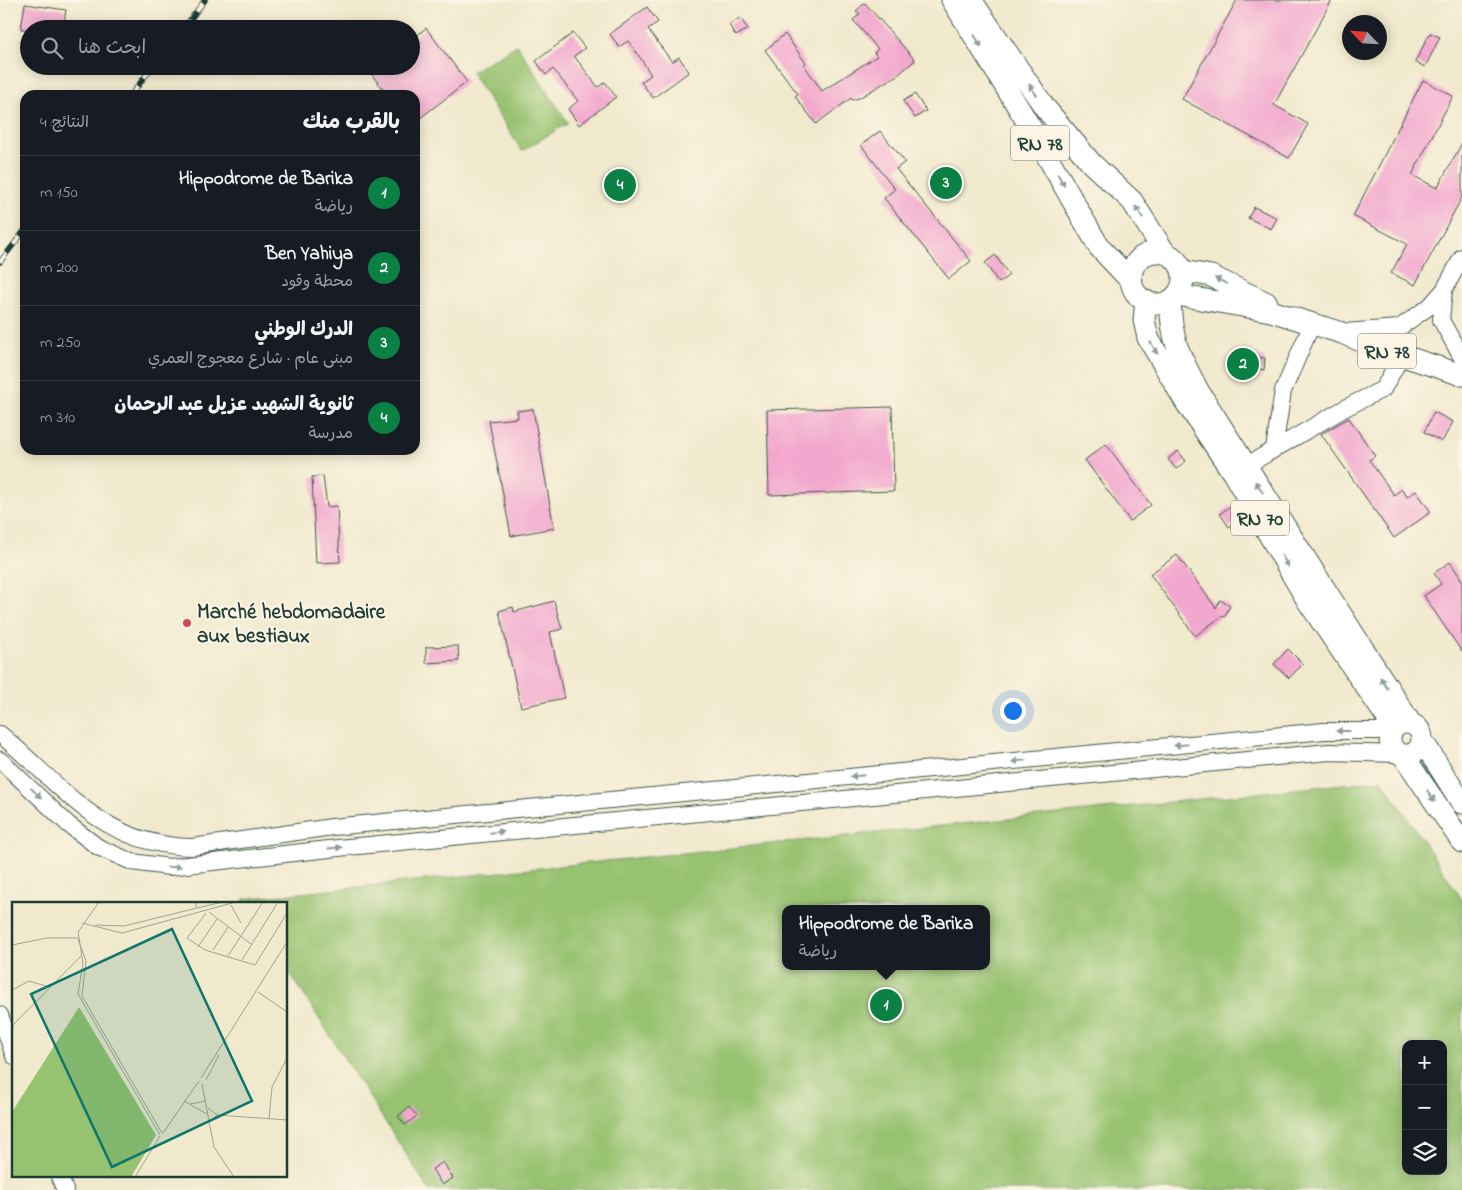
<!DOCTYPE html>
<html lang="ar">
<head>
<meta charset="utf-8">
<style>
  :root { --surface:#171b24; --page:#20242c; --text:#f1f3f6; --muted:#9ea1a6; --line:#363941; --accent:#0b8043 }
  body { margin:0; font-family:"Indie Flower","Playpen Sans Arabic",sans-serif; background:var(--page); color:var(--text); direction:rtl }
  .controls { position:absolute; right:15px; bottom:15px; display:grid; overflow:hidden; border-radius:10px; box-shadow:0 2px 12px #0003 }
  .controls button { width:45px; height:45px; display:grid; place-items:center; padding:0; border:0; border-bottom:1px solid var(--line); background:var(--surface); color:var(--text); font:25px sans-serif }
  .compass { position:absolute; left:1342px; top:15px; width:45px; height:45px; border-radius:50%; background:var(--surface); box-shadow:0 2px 12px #0003; rotate:295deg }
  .you { position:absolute; left:1012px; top:710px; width:18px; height:18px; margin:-12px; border:4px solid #fff; border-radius:50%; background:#1a73e8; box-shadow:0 0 0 8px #1a73e833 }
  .badge { display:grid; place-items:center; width:32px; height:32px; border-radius:50%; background:var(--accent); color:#fff; font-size:16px; font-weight:700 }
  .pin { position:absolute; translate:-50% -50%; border:2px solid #fff; box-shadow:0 1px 5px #0006 }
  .popup { position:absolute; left:782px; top:905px; width:208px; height:65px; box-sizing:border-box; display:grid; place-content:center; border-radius:10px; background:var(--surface); filter:drop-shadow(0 1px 4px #0005); font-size:16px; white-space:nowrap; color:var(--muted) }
  .popup b { font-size:19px; color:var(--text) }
  .popup::after { content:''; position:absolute; left:50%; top:100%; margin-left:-10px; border:10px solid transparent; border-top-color:var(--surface) }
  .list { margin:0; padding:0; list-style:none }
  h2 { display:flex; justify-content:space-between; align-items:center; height:65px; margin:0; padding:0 20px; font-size:21px }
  h2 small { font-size:16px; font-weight:400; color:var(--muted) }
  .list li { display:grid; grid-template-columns:32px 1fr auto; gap:15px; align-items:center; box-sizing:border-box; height:75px; padding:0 20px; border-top:1px solid var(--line) }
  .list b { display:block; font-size:19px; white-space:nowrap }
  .list p { margin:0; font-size:16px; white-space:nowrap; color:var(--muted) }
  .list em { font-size:16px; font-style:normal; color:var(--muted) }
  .icon { flex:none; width:28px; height:28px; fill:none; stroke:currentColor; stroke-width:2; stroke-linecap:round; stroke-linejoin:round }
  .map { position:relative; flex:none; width:1462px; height:1190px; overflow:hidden; direction:ltr }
  .search { position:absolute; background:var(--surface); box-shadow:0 2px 12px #0003; left:20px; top:20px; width:400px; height:55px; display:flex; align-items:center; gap:12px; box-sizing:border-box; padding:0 18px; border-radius:28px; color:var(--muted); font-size:19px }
  .panel { position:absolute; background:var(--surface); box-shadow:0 2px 12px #0003; left:20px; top:90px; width:400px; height:365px; border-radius:15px; direction:rtl }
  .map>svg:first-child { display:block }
  .green { fill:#97c26f; stroke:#5b8052; fill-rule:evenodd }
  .building { fill:#f2a7ce }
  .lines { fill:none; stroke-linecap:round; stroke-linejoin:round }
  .minor-casing { stroke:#3e574b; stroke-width:18 }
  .major-casing { stroke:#3e574b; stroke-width:23 }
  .minor { stroke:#fff; stroke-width:16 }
  .major { stroke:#fff; stroke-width:21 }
  .rail-casing { stroke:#1f3d34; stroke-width:5.5 }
  .rail { stroke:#fcf5e5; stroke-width:4; stroke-dasharray:11; stroke-linecap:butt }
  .oneway { fill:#8f9e9a }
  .poi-dot { fill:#d1495b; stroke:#fcf5e5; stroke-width:2 }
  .labels { text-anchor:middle; stroke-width:4; stroke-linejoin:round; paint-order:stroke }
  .shield { fill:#fcf5e5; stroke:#617469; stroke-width:1 }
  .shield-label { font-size:20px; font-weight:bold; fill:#1f3d34 }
  .poi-label { font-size:21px; font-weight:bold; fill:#1f3d34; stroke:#fcf5e5; text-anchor:start }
  .inset-road { fill:none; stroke:#9da490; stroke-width:1 }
  .view { fill:#0f766e; fill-opacity:0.15; stroke:#0f766e; stroke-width:2.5 }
  .inset-edge { fill:none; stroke:#1f3d34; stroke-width:2.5 }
</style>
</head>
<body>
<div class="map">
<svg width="1462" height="1190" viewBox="0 0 1462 1190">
  <rect width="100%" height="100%" fill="#fcf5e5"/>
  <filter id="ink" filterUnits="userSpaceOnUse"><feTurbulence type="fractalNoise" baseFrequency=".02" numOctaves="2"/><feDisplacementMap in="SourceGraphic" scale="10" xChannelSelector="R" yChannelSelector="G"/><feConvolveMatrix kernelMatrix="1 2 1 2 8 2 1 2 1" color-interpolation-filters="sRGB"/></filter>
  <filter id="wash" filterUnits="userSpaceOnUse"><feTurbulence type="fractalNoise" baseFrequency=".0096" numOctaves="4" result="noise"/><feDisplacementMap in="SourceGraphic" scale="20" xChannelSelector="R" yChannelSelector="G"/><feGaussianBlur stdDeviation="1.12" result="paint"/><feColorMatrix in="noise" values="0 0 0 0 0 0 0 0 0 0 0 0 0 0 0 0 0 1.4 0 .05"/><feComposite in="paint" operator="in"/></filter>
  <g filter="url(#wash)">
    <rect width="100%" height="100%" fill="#f1e9cd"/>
    <path class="green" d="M517 45 568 123 522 151 471 72Z
      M1382 780 1462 899V1190H429L286 967V904H246L243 899ZM786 909H986V966H786ZM1406 1044H1443V1171H1406Z"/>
    <g id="blocks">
      <path class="building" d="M1237 0H1332L1274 105 1308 124 1289 158 1182 99Z
        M865 3 915 60 899 74 859 98 852 100 851 98 816 124 795 96 798 94 765 50 785 34 806 63 804 65 822 91 877 56 874 53 878 49 853 20 860 14 856 11Z
        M25 4 66 10 63 29H21Z
        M647 7 658 22 648 29 672 62 679 57 689 72 653 98 641 82 651 75 641 59 628 41 619 47 610 34Z
        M740 18 748 29 736 36 729 25Z
        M426 28 467 82 415 122V95H387L370 72 377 66H411V40Z
        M573 33 585 48 574 56 598 87 605 82 616 97 579 125 568 109 578 101 553 69 546 75 536 61Z
        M1430 33 1440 37 1425 67 1415 62Z
        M1423 80 1453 96 1412 175 1437 188 1462 143V197L1415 285 1391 273 1407 244 1353 216Z
        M915 94 926 111 915 118 903 101Z
        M880 131 905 162 896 169 971 261 949 279 884 198 895 189 861 145Z
        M1254 207 1277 218 1271 229 1248 218Z
        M995 255 1009 275 999 283 985 263Z
        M1254 357 1265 358 1264 370 1253 368Z
        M892 407 894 491 769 495 767 410Z
        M533 409 554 528 511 536 489 421 518 418 517 411Z
        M1434 412 1453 422 1442 442 1424 432Z
        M1349 418 1375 456 1369 460 1394 495 1402 489 1407 497 1416 491 1431 512 1394 538 1321 434Z
        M1106 444 1151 505 1130 521 1085 460Z
        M1178 451 1186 461 1176 469 1168 459Z
        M323 476 327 507 337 506 340 562 316 563 312 477Z
        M1230 506 1240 519 1229 527 1220 514Z
        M1177 555 1216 608 1220 600 1230 606 1224 617 1222 616 1195 636 1150 574Z
        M1450 562 1462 580V652L1424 596 1441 584 1434 573Z
        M554 601 562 629 550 632 564 698 521 707 499 611 513 607 514 612Z
        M458 646 459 661 426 663V647Z
        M1288 649 1303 664 1289 678 1274 664Z
        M409 1107 417 1116 405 1125 398 1116Z
        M443 1162 453 1178 442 1185 432 1169Z"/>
    </g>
  </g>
  <g filter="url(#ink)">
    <use href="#blocks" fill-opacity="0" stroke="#3e574b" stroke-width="1"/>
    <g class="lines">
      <defs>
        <path id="minor" d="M1444 290 1462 257
          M1344 332 1399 328 1430 306 1444 290 1441 320 1462 358
          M1274 449 1283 391 1312 324
          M1237 471 1347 407 1383 389 1402 355
          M0 734C64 787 101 845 192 847L332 827 1324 731H1392
          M0 760 69 825 98 847 132 862 169 867 338 848 1329 752 1399 754
          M0 1015 14 1056
          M59 1176 65 1190"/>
        <path id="major" d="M952 0 1034 133 1099 247 1132 282
          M971 0 1046 109 1092 164 1132 201 1165 253
          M1131 278a26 26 0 1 1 52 0a26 26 0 1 1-52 0Z
          M1183 271 1211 276 1267 303
          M1177 295 1271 311 1342 333 1373 346 1462 375
          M1146 301 1144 320 1148 338 1185 401 1233 473 1307 600 1394 728
          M1170 301C1172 344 1179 354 1199 392L1411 724
          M1390 739a16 16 0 1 1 32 0a16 16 0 1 1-32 0Z
          M1422 740 1462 803
          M1403 755 1462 842"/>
      </defs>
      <use href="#minor" class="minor-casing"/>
      <use href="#major" class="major-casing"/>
      <use href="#minor" class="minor"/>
      <use href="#major" class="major"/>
      <defs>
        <path id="rail" d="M183 29 205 0
          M131 95 153 66
          M0 262 25 230"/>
      </defs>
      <use href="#rail" class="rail-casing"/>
      <use href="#rail" class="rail"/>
    </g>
    <defs><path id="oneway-solid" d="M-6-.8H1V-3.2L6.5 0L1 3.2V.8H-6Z" transform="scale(1.25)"/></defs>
    <g class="oneway">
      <use href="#oneway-solid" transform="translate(978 41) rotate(58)"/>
      <use href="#oneway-solid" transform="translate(1033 90) rotate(-125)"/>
      <use href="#oneway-solid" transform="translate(1061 180) rotate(61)"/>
      <use href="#oneway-solid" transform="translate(1139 212) rotate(-123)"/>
      <use href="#oneway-solid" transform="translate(1221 281) rotate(-155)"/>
      <use href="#oneway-solid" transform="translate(1154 348) rotate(59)"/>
      <use href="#oneway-solid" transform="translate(1259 487) rotate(-123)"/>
      <use href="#oneway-solid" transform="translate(1285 561) rotate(60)"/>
      <use href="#oneway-solid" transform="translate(1384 683) rotate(-123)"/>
      <use href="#oneway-solid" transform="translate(1343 731) rotate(180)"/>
      <use href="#oneway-solid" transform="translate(1181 745) rotate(175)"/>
      <use href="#oneway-solid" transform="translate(1019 761) rotate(175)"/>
      <use href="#oneway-solid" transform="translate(857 776) rotate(175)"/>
      <use href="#oneway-solid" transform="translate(36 793) rotate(44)"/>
      <use href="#oneway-solid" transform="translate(1431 796) rotate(56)"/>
      <use href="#oneway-solid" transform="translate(497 832) rotate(-5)"/>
      <use href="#oneway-solid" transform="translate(335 848) rotate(-6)"/>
      <use href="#oneway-solid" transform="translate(174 867) rotate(-1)"/>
    </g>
  </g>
  <circle class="poi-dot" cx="187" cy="623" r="5"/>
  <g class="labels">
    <g class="shield">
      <rect x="1011" y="125.5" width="58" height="35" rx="4"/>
      <rect x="1358" y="333.5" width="58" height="35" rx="4"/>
      <rect x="1231" y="500.5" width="58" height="35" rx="4"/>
    </g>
    <g class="shield-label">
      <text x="1040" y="150">RN 78</text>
      <text x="1387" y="358">RN 78</text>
      <text x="1260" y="525">RN 70</text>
    </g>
    <g class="poi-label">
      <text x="197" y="618">Marché hebdomadaire<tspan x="197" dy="24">aux bestiaux</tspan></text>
    </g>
  </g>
  <g transform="translate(12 902)">
    <rect width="275" height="275" fill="#f1e9cd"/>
    <path d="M67 105 144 233 119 275H0V210Z" fill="#97c26f"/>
    <path class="inset-road" d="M87 0 66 30 71 61 66 92 148 233M183 0 185 6 211 0M219 3 229 21M197 10 239 42M194 11 175 36 193 48 243 63 275 11M70 21 110 31 224 0M83 23 112 24 185 6M66 37 74 59 70 94 150 231M0 43 35 36H66M186 45 205 17M201 48 216 25M216 54 251 0M230 58 266 0M0 88 17 79 37 85M246 90 275 110M0 124 70 53M189 176 275 40M194 178 207 153M190 182 202 245 222 275M172 199 195 212M178 202 194 199M196 206 205 213 197 221M205 213 275 218M257 217 260 185 275 156M151 231 187 179M123 275 148 234"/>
    <path class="view" d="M160 27 240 199 100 265 19 92Z"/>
    <rect width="275" height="275" class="inset-edge"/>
  </g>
</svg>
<div class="controls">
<button>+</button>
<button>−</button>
<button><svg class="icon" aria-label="layers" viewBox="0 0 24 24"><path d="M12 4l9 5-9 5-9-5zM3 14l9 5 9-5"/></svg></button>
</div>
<svg class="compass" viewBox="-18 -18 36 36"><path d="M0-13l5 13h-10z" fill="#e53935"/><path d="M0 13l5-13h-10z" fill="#9ea1a6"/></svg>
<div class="you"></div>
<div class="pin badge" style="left:886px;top:1005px">1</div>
<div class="popup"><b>Hippodrome de Barika</b>رياضة</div>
<div class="pin badge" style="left:1243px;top:364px">2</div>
<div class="pin badge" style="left:946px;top:183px">3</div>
<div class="pin badge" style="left:620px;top:185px">4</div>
<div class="search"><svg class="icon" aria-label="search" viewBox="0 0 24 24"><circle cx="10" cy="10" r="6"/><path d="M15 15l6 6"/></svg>ابحث هنا</div>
<section class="panel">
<h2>بالقرب منك<small>النتائج: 4</small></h2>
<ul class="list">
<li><span class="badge">1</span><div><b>Hippodrome de Barika</b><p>رياضة</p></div><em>150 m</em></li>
<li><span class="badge">2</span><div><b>Ben Yahiya</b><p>محطة وقود</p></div><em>200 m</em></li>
<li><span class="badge">3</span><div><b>الدرك الوطني</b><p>مبنى عام · شارع معجوج العمري</p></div><em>250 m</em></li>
<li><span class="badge">4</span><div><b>ثانوية الشهيد عزيل عبد الرحمان</b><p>مدرسة</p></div><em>310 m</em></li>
</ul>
</section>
</div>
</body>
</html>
